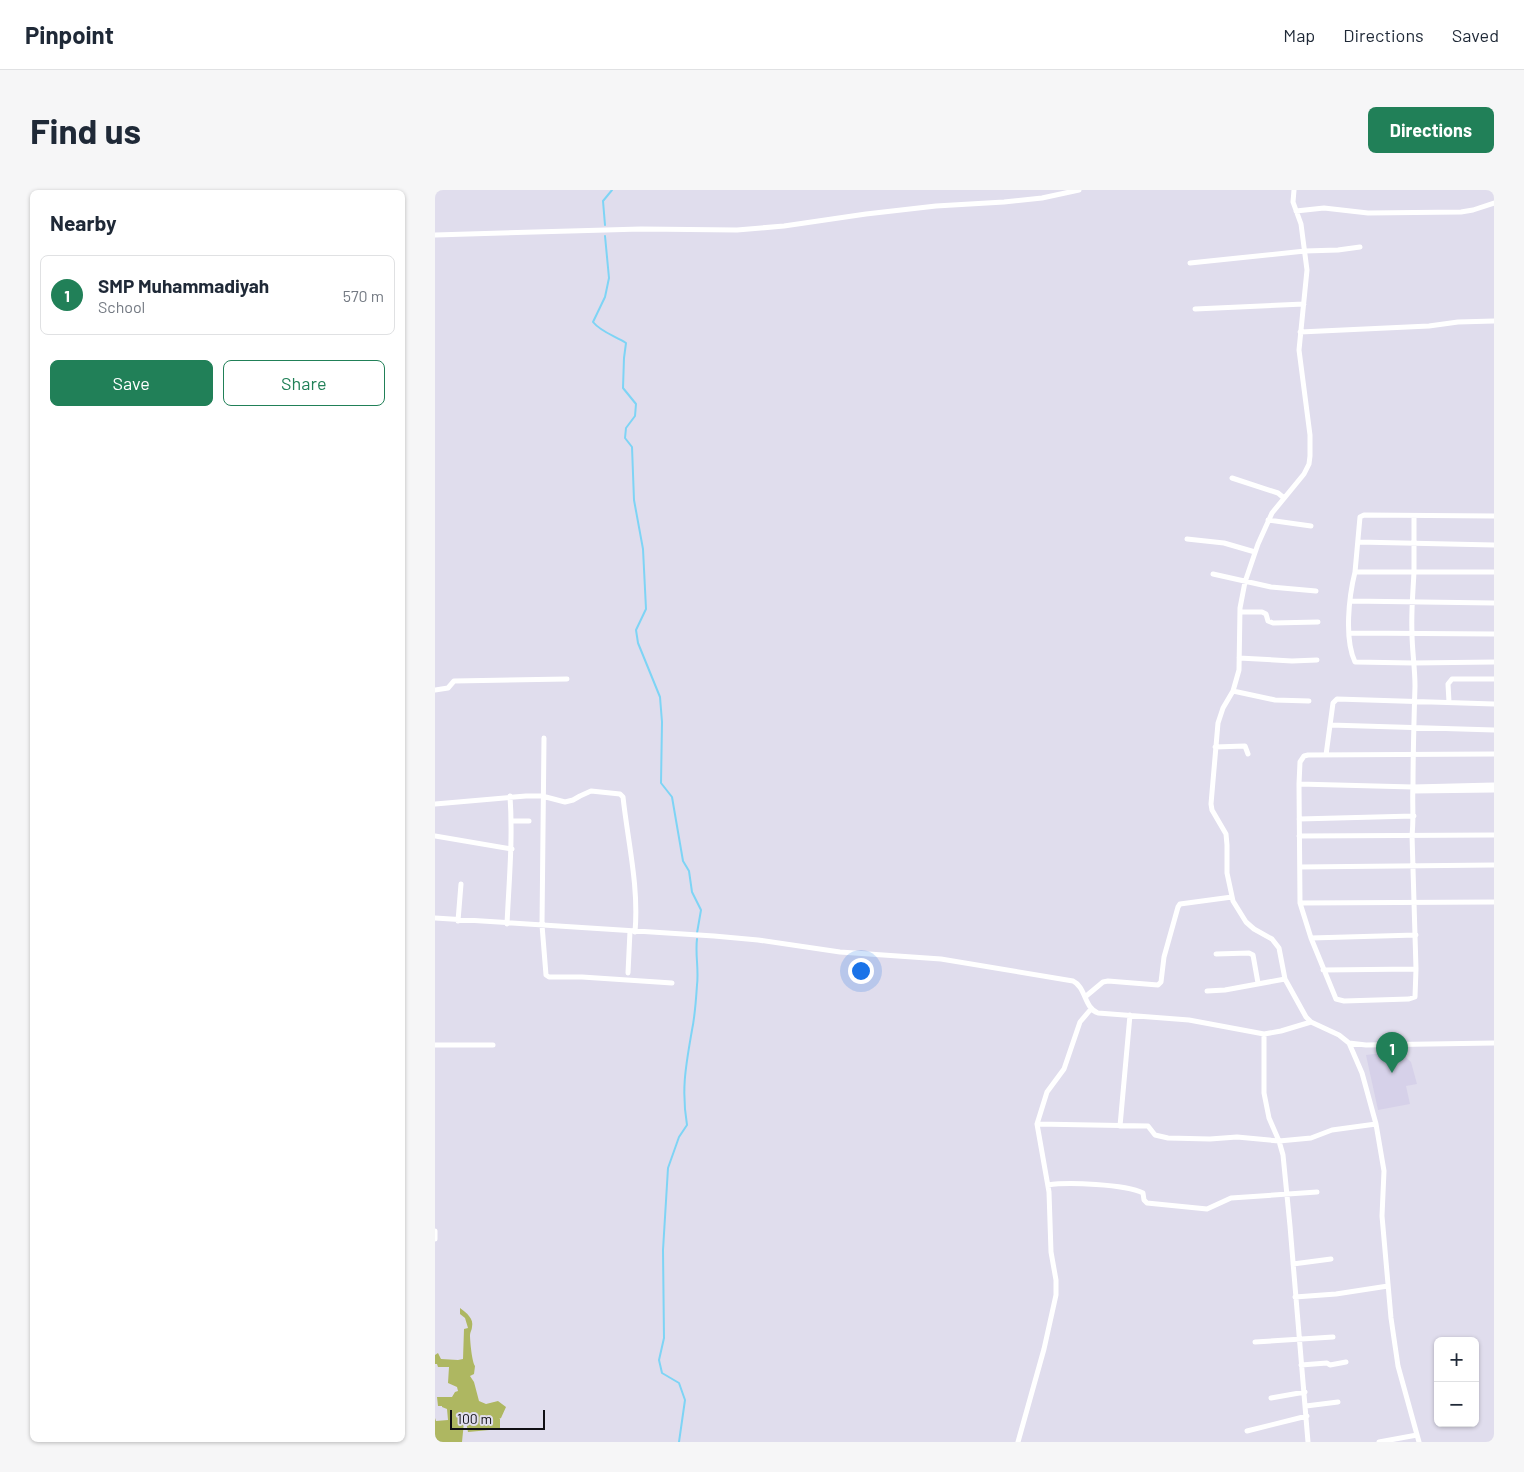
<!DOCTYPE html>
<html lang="en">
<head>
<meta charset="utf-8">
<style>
  :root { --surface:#fff; --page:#f6f6f7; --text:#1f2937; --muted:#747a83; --line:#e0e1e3; --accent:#218058 }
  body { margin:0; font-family:Barlow,sans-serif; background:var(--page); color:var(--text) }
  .controls { position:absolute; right:15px; bottom:15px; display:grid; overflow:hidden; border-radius:8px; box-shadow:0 1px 4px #0004 }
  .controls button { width:45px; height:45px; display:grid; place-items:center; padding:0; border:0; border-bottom:1px solid var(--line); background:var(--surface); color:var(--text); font:25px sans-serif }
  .scale { position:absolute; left:15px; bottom:12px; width:95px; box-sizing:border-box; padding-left:5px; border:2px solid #100f14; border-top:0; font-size:14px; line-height:18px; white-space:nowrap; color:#100f14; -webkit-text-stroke:4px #e0dded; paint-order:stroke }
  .you { position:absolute; left:425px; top:780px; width:18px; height:18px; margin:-12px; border:4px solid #fff; border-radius:50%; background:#1a73e8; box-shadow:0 0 0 8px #1a73e833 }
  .badge { display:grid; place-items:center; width:32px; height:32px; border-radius:50%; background:var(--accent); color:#fff; font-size:16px; font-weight:700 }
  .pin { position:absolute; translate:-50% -41px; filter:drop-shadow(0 1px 2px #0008) }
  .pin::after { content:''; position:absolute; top:26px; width:18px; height:15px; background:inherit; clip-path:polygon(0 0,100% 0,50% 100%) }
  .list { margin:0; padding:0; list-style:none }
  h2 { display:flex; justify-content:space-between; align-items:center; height:65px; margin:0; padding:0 20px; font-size:21px }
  h2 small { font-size:16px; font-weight:400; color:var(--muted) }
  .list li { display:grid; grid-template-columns:32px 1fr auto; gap:15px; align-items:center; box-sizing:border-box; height:80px; margin:0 10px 10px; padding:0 10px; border:1px solid var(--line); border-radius:8px }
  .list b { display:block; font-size:19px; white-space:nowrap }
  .list p { margin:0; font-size:16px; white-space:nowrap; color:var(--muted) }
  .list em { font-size:16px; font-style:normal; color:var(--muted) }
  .actions { display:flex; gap:10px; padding:15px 20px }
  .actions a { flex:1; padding:11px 0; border:1px solid var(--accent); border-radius:8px; text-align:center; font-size:18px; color:var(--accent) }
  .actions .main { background:var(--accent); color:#fff }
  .map { position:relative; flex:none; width:1059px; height:1252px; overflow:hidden; border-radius:8px }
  header { display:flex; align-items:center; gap:30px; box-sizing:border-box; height:70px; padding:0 25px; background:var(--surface); border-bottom:1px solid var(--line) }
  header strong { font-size:24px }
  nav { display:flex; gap:28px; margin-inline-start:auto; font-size:18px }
  .intro { display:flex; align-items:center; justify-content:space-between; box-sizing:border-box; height:120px; padding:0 30px }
  h1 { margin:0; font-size:35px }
  .button { padding:12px 22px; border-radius:8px; background:var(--accent); color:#fff; font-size:18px; font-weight:700 }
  main { display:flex; gap:30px; padding:0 30px }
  aside { flex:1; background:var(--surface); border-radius:8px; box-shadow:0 1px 4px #0004 }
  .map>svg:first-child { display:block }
  .built { fill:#d6d1e9 }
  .green { fill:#aeb761 }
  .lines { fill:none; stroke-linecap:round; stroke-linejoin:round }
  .stream { stroke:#7ed4f5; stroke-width:2 }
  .street { stroke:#fff; stroke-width:5 }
</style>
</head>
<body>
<header>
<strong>Pinpoint</strong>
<nav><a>Map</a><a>Directions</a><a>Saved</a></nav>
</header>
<div class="intro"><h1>Find us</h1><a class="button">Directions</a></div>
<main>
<aside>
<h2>Nearby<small></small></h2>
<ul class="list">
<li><span class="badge">1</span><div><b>SMP Muhammadiyah</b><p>School</p></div><em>570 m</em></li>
</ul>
<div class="actions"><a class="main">Save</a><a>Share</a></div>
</aside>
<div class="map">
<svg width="1059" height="1252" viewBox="0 0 1059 1252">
  <rect width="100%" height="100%" fill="#e0dded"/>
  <path class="built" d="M964 861 976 872 982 894 971 896 975 914 943 920 931 865Z"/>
  <path class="green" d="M25 1118C32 1123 39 1129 37 1137 37 1140 35 1142 35 1145 35 1151 37 1172 40 1176L39 1184 35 1186 39 1192 44 1211 51 1214 63 1211 71 1217 66 1228 64 1229H65V1239L33 1242 31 1232H29L27 1252H0V1228L1 1231 13 1230 12 1219 7 1217V1216H3L2 1207H17L20 1202 23 1201 22 1197 13 1193 14 1177H3L2 1174H0V1165L3 1163 6 1169 23 1170 28 1169 29 1139 33 1138 30 1128 25 1124Z"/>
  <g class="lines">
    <path class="stream" d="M170 35 168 11 177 0
      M170 46 174 88 170 107 158 132C166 142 180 146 191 153L189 168 188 198 201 214 200 226 191 238 190 248 197 257 199 310 208 359 211 419 201 440 203 453 225 507 227 532 226 593 237 607 248 671 254 681 257 702 266 720 262 743
      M244 1252 250 1210 244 1193 227 1183 224 1170 229 1148 228 1060 233 978 244 947 252 935C246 899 251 875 257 840 260 826 261 810 262 795 264 779 260 764 262 749"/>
    <path class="street" d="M859 0 858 12 866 34 872 80 864 160 875 245V266L874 274 869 284 837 323 823 354 810 392 805 418 804 480 798 501 788 518 783 533 776 614 777 620 791 644 792 655V683L798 711 811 732 819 739 837 749 844 758 850 789 871 827 876 832 904 845 914 853 931 855 1059 853
      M861 21 889 18 933 23 1026 22 1038 20 1059 13
      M0 45 206 39 302 40 349 36 431 24 501 16 569 12 607 8 644 0
      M755 73 870 61 903 60 925 57
      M760 119 869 114
      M865 142 994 136 1023 132 1059 131
      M797 288 843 303 849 308
      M979 326V382H1059
      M833 330 876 336
      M752 349 789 353 820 362
      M923 352 1059 355
      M920 382 925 327 929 325 1059 326
      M778 384 836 397 881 401
      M915 411 1059 413
      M805 422H827L831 424 833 431 838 433 883 432
      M914 443 1059 444
      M804 468 857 471 882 470
      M0 500 13 498 19 491 132 489
      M798 501 840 510 874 511
      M1014 512 1013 494 1017 489H1059
      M895 535 1059 540
      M109 548 107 735 111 785 114 787H147L237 793
      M780 557 810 556 813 564
      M1059 564 873 565 869 566 865 572 864 594 978 597 1059 595
      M891 565 898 513 902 509 1059 514
      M864 594 865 713 1059 712
      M978 601 1059 600
      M0 614 91 606H107L130 612 138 610 145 606 156 601 185 604 188 607C193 653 204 696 200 742
      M864 629 979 626
      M77 631H94
      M0 646 77 659
      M864 646 1059 645
      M865 677 1059 675
      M865 713 876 748 901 809 909 811 974 809 980 807 981 779 977 645C979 628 977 612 978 595 978 562 979 529 980 496 980 478 977 460 977 443 976 422 978 402 979 382H920C914 406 909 449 920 472L978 473 1059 472
      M0 728 279 746 323 750 405 762 506 769 638 791C651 797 649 818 663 823L754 830 829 844 846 841 876 832
      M23 731 26 694
      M72 734C74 691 78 649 75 606
      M876 748 981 745
      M781 764 814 763 818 765 823 793
      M888 780 981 779
      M193 783 195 741
      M772 801 790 800 850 789
      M650 807 668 792 673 791 723 795 726 792 729 767 743 717 745 714 797 707
      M829 844V903L834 928 844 951 848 965 855 1036 873 1252
      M914 853 927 883 941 934 949 981 947 1026 956 1128 963 1176 984 1252
      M0 855H58
      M602 934 713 936 720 945 733 948 775 949 802 947 844 951 876 948 897 940 941 934
      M685 936 695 825
      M613 995C632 992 690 994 708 1003L709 1010 712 1013 772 1019 796 1008 882 1002
      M0 1041V1049
      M858 1074 896 1069
      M860 1107 901 1104 953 1096
      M820 1152 898 1147
      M866 1175 892 1173 895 1175 911 1172
      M836 1208 870 1202
      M871 1216 903 1212
      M812 1241 872 1226
      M583 1252 609 1159 621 1105V1090L616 1062 614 1002 602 934 612 902 629 879 645 832 656 819
      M944 1252 982 1245"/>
  </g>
</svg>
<div class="controls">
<button>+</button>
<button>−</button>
</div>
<div class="scale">100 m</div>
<div class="you"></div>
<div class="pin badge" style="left:957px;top:883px">1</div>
</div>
</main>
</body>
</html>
